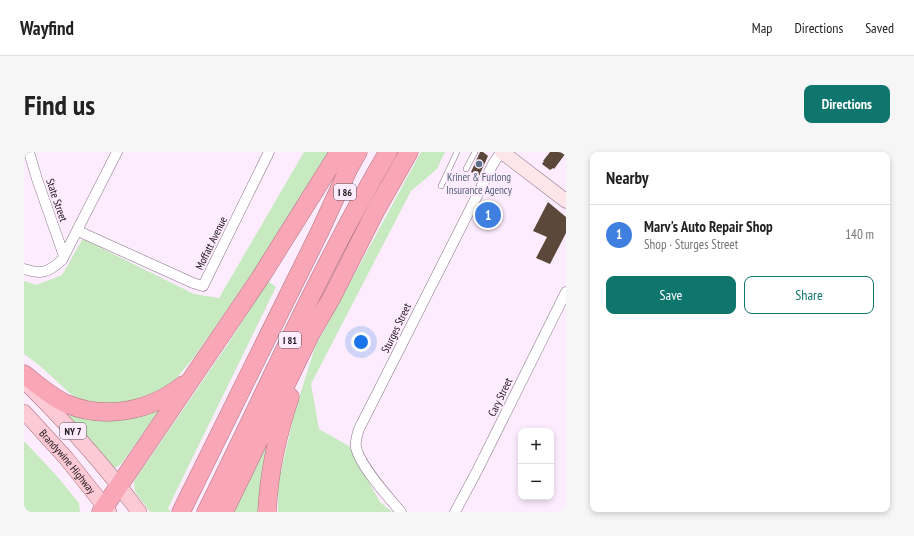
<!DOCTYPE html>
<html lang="en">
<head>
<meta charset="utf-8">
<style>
  :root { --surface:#fff; --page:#f6f6f6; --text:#222; --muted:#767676; --line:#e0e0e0; --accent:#0f766e }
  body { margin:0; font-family:"PT Sans Narrow",sans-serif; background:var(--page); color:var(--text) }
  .controls { position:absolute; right:12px; bottom:12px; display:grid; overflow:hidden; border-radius:8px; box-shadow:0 2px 6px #0003 }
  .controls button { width:36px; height:36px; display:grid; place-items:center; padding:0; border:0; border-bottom:1px solid var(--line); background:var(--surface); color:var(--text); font:20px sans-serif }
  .you { position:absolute; left:337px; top:190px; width:14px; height:14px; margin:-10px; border:3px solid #fff; border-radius:50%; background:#1a73e8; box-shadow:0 0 0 6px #1a73e833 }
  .badge { display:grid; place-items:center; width:26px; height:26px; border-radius:50%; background:var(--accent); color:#fff; font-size:13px; font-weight:700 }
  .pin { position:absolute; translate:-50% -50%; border:2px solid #fff; box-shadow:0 1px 4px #0006 }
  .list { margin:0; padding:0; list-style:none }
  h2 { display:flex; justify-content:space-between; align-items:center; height:52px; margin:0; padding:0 16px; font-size:17px }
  h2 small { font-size:13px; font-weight:400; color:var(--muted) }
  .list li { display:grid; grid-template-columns:26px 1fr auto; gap:12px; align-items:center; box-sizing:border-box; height:60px; padding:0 16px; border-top:1px solid var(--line) }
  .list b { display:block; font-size:15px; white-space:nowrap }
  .list p { margin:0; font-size:13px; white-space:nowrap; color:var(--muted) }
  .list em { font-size:13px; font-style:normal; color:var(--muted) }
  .actions { display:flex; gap:8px; padding:12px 16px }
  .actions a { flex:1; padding:9px 0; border:1px solid var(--accent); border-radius:8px; text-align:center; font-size:14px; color:var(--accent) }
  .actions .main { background:var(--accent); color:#fff }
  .map { position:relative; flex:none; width:542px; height:360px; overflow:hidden; border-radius:8px }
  header { display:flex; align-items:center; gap:24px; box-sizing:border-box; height:56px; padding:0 20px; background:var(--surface); border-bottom:1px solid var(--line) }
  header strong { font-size:19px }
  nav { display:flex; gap:22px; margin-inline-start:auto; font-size:14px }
  .intro { display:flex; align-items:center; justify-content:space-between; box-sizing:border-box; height:96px; padding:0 24px }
  h1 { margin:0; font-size:28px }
  .button { padding:10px 18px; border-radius:8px; background:var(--accent); color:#fff; font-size:14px; font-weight:700 }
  main { display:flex; gap:24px; padding:0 24px }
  aside { flex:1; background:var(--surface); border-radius:8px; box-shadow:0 2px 6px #0003 }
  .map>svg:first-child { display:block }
  .green { fill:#c8eac0 }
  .building { fill:#5c483a }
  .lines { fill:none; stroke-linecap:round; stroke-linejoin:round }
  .lane-casing { stroke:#857386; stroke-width:6 }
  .street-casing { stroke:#857386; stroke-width:11 }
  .secondary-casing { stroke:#857386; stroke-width:15 }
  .primary-casing { stroke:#ab7380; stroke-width:16 }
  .highway-casing { stroke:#ab7380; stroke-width:19 }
  .lane { stroke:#fff; stroke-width:5 }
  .street { stroke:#fff; stroke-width:10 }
  .secondary { stroke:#fde5e9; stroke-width:14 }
  .primary { stroke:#fbcad4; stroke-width:15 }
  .highway { stroke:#f9a7b7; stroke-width:18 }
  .service-dot { fill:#5c6f8a; stroke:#fdecfd; stroke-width:1.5 }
  .labels { text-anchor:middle; stroke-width:4; stroke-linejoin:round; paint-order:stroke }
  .shield { fill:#fdecfd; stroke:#5d535d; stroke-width:1 }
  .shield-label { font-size:10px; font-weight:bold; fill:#191219 }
  .service-label { font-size:11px; fill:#4e5e75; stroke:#fdecfd }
  .street-label { font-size:11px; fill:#191219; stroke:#fdecfd }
</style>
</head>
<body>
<header>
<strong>Wayfind</strong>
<nav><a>Map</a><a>Directions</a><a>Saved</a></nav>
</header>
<div class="intro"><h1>Find us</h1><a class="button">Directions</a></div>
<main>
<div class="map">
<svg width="542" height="360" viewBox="0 0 542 360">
  <rect width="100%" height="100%" fill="#fdecfd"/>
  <path class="green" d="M280 0H304L232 115 171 204 145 235 107 249 75 252 50 245 16 214 0 202V129L12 133 38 123 58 88H61L170 142 195 146Z
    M397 0H421L413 17 387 39 287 232 295 277 325 294 356 350 368 360H254V333L270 262 291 195Z
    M244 129 252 135 144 356 147 360H126L111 340 110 329 204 192Z
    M133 254 135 258 98 311 90 317 44 265 49 260Z
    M242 287H247L237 360H207Z
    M0 289 32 323 55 351 56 360H0Z"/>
  <path class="building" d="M456 0H459L464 4 455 24 447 20Z
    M526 0H540L542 1 530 17 529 16 526 18 518 12 520 9H519Z
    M524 50 542 65V81L526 112 512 106 523 85 509 79Z
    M459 51 472 58 469 62 475 64 469 75 454 68 459 57 457 56Z"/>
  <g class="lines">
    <defs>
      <path id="lane" d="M442 17 451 0
        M417 34 433 0"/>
      <path id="street" d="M5 0 13 27 40 104
        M54 79 169 131 179 134 245 0
        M0 117C17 123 25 120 38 108L93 0
        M377 360C364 345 337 315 332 296 331 290 333 283 335 277L469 12 477 0
        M431 360 454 317 542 140"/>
      <path id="secondary" d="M478 0 542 49"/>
      <g id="primary">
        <path d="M6 235C46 275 82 315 115 360"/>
        <path id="s1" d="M0 260 42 306 85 360"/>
      </g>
      <path id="highway" d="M0 222C14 233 27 245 43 252 81 268 127 259 159 233
        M77 360 236 126 315 0
        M157 360 296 79 324 18 334 0
        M182 360C242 240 296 116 364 0
        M200 360 286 183 308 145 352 58 385 0
        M243 360C245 320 253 283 266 245"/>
    </defs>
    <use href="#lane" class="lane-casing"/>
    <use href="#street" class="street-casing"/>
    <use href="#secondary" class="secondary-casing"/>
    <use href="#primary" class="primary-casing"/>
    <use href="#highway" class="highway-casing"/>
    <use href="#lane" class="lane"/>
    <use href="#street" class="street"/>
    <use href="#secondary" class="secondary"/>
    <use href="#primary" class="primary"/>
    <use href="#highway" class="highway"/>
  </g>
  <circle class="service-dot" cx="455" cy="12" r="4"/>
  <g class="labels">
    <g class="shield">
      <rect x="310" y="32" width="22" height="16" rx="3"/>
      <rect x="255" y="180" width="22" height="16" rx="3"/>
      <rect x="36" y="271" width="26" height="16" rx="3"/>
    </g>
    <g class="shield-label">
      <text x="321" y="44">I 86</text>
      <text x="266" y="192">I 81</text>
      <text x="49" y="283">NY 7</text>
    </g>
    <g class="service-label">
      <text x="455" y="29">Kriner &amp; Furlong<tspan x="455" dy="13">Insurance Agency</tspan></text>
    </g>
    <g class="street-label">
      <text transform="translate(33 48) rotate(71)" y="4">State Street</text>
      <text transform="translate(187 91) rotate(-64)" y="4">Moffatt Avenue</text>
      <text transform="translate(372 176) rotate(-64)" y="4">Sturges Street</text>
      <text transform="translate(476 245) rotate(-64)" y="4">Cary Street</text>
      <text dy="4" stroke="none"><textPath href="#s1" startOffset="66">Brandywine Highway</textPath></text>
    </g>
  </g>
</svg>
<div class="controls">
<button>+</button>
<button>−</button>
</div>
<div class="you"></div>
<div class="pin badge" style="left:464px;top:63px;background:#3f7fe0">1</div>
</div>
<aside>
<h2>Nearby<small></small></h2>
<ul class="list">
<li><span class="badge" style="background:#3f7fe0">1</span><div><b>Marv's Auto Repair Shop</b><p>Shop · Sturges Street</p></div><em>140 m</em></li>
</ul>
<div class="actions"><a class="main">Save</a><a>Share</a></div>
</aside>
</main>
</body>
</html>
